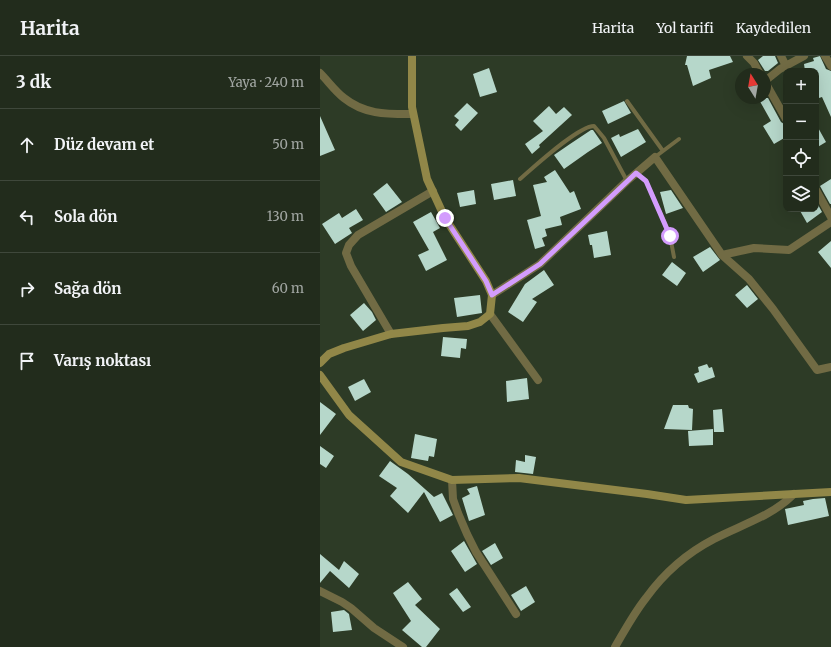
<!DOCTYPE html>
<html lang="tr">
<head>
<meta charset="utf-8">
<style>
  :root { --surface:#222c1c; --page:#2e3829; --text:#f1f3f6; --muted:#a2a7a3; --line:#3f483b }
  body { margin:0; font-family:Merriweather,serif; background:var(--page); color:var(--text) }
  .controls { position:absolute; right:12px; top:12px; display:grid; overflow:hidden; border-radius:8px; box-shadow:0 4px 16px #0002 }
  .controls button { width:36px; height:36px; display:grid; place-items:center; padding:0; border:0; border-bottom:1px solid var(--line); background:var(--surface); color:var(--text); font:20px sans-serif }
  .compass { position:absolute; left:415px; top:12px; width:36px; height:36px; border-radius:50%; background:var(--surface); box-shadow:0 4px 16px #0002; rotate:349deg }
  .stop { position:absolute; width:12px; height:12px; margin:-9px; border:3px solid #d39cfd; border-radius:50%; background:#fff }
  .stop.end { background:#d39cfd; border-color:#fff; box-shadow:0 1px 4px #0008 }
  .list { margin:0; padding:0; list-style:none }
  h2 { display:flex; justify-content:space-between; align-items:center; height:52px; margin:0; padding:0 16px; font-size:17px }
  h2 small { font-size:13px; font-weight:400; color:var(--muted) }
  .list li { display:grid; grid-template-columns:26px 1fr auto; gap:12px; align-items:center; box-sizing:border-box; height:72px; padding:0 16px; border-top:1px solid var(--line) }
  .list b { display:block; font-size:15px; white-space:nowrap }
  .list em { font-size:13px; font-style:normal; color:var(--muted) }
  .icon { flex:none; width:22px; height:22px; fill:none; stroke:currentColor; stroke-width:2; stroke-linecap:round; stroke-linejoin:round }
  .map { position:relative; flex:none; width:511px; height:591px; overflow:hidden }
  header { display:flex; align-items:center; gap:24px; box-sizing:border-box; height:56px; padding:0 20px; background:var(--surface); border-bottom:1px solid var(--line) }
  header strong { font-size:19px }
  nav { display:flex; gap:22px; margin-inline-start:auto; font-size:14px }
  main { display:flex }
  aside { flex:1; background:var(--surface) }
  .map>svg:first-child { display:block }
  .building { fill:#b6d7ca }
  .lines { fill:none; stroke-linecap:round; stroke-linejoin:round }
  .lane { stroke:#716b44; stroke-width:4 }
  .street { stroke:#716b44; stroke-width:8 }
  .secondary { stroke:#918748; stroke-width:8 }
  .route { stroke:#d39cfd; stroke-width:5 }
</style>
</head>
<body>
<header>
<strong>Harita</strong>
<nav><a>Harita</a><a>Yol tarifi</a><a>Kaydedilen</a></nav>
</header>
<main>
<aside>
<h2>3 dk<small>Yaya · 240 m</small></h2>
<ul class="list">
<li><svg class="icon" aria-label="ahead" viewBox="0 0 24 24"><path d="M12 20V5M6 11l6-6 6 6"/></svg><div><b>Düz devam et</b></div><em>50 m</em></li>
<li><svg class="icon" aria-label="left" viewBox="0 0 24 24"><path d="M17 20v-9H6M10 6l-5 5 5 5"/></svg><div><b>Sola dön</b></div><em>130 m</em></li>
<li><svg class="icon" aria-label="right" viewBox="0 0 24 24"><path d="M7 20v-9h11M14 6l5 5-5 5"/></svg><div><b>Sağa dön</b></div><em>60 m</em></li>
<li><svg class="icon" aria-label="arrive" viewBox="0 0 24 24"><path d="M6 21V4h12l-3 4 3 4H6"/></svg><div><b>Varış noktası</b></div></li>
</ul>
</aside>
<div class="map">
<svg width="511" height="591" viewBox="0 0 511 591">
  <rect width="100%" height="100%" fill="#2d3b26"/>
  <path class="building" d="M367 0H410L413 6 389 14 391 22 373 30 367 9H365Z
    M443 0H455L458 7 448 15H445L438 4Z
    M500 0 506 13 511 15V61L502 41 499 42 496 33V15H485L484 8 494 5 493 2Z
    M169 12 177 36 160 41 153 18Z
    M438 42H448L461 66 464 68H466V81L454 88 443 70 451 65Z
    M304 45 311 57 288 68 282 55Z
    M147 47 158 57 141 75 135 69 139 64 134 60Z
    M229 50 236 58 244 51 252 59 219 89 220 91 212 98 205 88 223 75 213 65Z
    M0 60 15 94 0 100Z
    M496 68 506 86 496 92Z
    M318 73 326 86 301 101 291 82 299 78 300 81Z
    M271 74H273L282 87 268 96 244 113 234 99 250 88Z
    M235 114 250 137 254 135 261 153 240 161 242 169 225 173 227 180 222 182 225 190 215 193 207 164 221 160 213 129 227 126 224 121Z
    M511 123V148H510L500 130Z
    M193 124 196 140 174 144 171 128Z
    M67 127 82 146 66 156 53 138Z
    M154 134 156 148 140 151 137 137Z
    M351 134 363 152 346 158 340 136Z
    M496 145 502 156 487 167 479 153H496Z
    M36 153 43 164 29 172 32 177 15 188 2 168 19 157 22 162Z
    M111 156 120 172 113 176 127 204 106 215 98 199 109 194 93 166Z
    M287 175 291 199 274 202 272 189H270L268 179Z
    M511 185V212L498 196Z
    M390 191 400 204 383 216 373 201Z
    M352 206 366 217 357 230 342 219Z
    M224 214 234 229 212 243 217 246 203 266 188 256 205 228Z
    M427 229 438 243 427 252 415 239Z
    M160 239 162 257 137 261 134 242Z
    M44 247 52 256 56 264 43 275 30 259Z
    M123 281 147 283 146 293 141 292 140 302 121 300Z
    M387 308 389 312 392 311 395 321 378 327 374 318 379 316 378 311Z
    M207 322 209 343 187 346 186 325Z
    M44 323 51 336 35 345 28 331Z
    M0 346 16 358 0 379Z
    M353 349H368L369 352 373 353 372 374 344 373Z
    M402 353 404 376H394L393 354Z
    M393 373V389L369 390 368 375Z
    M95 378 117 383 114 401 109 400 108 405 91 402Z
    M0 390 14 400 6 412 0 408Z
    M205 399 216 401 213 418 195 416 196 404 205 406Z
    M70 405 88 418 114 441 122 437 133 459 120 466 104 436 88 457 70 440 77 432 59 420Z
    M157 430 165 459 149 465 142 442 150 438 147 433Z
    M505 442 509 460 468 469 465 453 484 449 483 445 493 443Z
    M144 485 157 508 145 516 131 495Z
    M175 487 183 502 171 509 162 495Z
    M0 498 19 514 24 505 39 518 29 532 10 515 0 527Z
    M88 526 102 543 95 549 120 573 106 591H102L82 574 91 565 73 537Z
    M206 530 215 546 201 555 191 539Z
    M137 532 151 551 143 556 129 538Z
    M24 554 29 558 32 574 13 576 11 556Z"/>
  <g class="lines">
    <path class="lane" d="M307 45 343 95
      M335 101 359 83
      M316 117 326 125 344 165 350 180 354 201
      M200 123C213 112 258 70 274 70L284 82 307 125"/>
    <path class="street" d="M427 0 434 7 440 18
      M461 0 466 10
      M505 0 511 10
      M0 17C8 25 15 35 24 42 45 59 68 58 93 58
      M445 25 460 13 484 0
      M445 26 466 63
      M496 134 511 161
      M402 199 434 192 469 194 511 166
      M172 239 220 208 307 125 335 101 402 199 429 223 453 253 497 314 511 311
      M170 258 218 324
      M71 278 31 210 26 197 29 189 38 179 113 135
      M132 424 133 443 138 457 147 478 156 496 196 558
      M0 535 22 546 31 552 54 572 83 591
      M295 591C305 574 314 557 326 542 344 517 367 497 394 483 421 469 452 460 474 438"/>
    <path class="secondary" d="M0 307 9 298 24 292 71 278 123 272 148 270 160 266 170 258 172 239 166 225 125 162 107 123 92 51V0
      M0 319 29 359 81 406 132 424 199 422 327 438 366 444 511 436"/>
  </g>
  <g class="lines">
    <path class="route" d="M125 162 166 225 172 239 220 208 316 117 326 125 350 180"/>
  </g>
</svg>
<div class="controls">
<button>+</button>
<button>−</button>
<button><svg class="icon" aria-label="locate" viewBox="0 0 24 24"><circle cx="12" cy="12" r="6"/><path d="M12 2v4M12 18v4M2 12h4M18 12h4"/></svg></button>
<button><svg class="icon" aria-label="layers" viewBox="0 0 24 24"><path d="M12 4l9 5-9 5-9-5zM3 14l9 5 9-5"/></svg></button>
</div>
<svg class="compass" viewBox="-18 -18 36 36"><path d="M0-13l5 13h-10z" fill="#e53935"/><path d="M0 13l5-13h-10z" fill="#a2a7a3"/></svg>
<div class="stop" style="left:350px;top:180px"></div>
<div class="stop end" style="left:125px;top:162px"></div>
</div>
</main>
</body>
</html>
